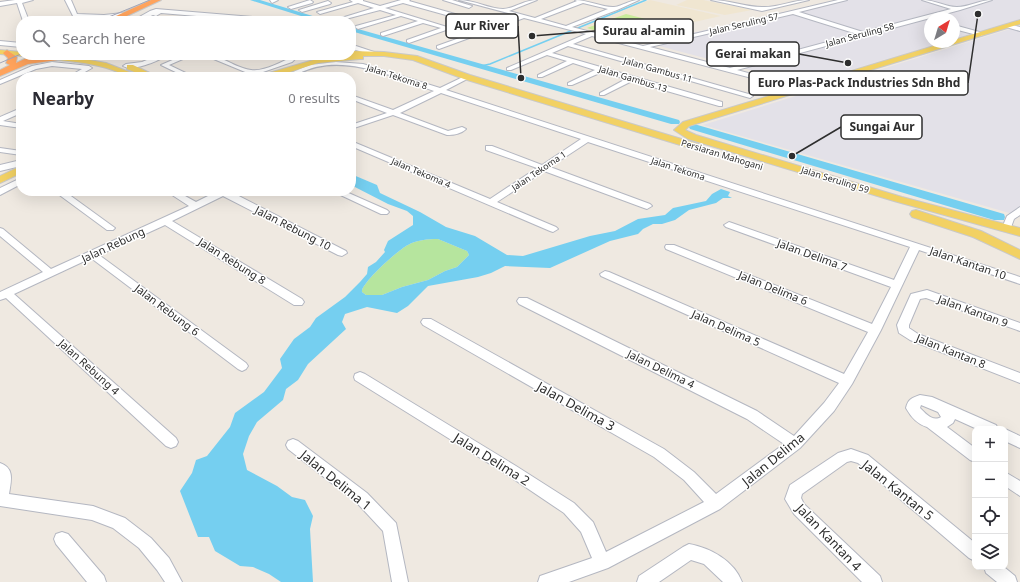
<!DOCTYPE html>
<html lang="en">
<head>
<meta charset="utf-8">
<style>
  :root { --surface:#fff; --page:#f2f2f3; --text:#2b2b33; --muted:#7c7c81; --line:#e1e1e2 }
  body { margin:0; font-family:"Noto Sans",sans-serif; background:var(--page); color:var(--text) }
  .controls { position:absolute; right:12px; bottom:12px; display:grid; overflow:hidden; border-radius:8px; box-shadow:0 4px 16px #0002 }
  .controls button { width:36px; height:36px; display:grid; place-items:center; padding:0; border:0; border-bottom:1px solid var(--line); background:var(--surface); color:var(--text); font:20px sans-serif }
  .compass { position:absolute; left:924px; top:12px; width:36px; height:36px; border-radius:50%; background:var(--surface); box-shadow:0 4px 16px #0002; rotate:38deg }
  .list { margin:0; padding:0; list-style:none }
  h2 { display:flex; justify-content:space-between; align-items:center; height:52px; margin:0; padding:0 16px; font-size:17px }
  h2 small { font-size:13px; font-weight:400; color:var(--muted) }
  .icon { flex:none; width:22px; height:22px; fill:none; stroke:currentColor; stroke-width:2; stroke-linecap:round; stroke-linejoin:round }
  .map { position:relative; flex:none; width:1020px; height:582px; overflow:hidden }
  .search { position:absolute; background:var(--surface); box-shadow:0 4px 16px #0002; left:16px; top:16px; width:340px; height:44px; display:flex; align-items:center; gap:10px; box-sizing:border-box; padding:0 14px; border-radius:16px; color:var(--muted); font-size:15px }
  .panel { position:absolute; background:var(--surface); box-shadow:0 4px 16px #0002; left:16px; top:72px; width:340px; height:124px; border-radius:16px }
  .map>svg:first-child { display:block }
  .industrial { fill:#e3e1e8 }
  .education { fill:#f0e6d1 }
  .green { fill:#b6e59e }
  .pitch { fill:#c9ec9a }
  .water { fill:#75cff0; fill-rule:evenodd }
  .lines { fill:none; stroke-linecap:round; stroke-linejoin:round }
  .stream { stroke:#75cff0; stroke-width:1.5 }
  .river { fill:#75cff0; fill-rule:evenodd }
  .minor-casing { stroke:#b4b7c1; stroke-width:2 }
  .major-casing { stroke:#c9c9c9; stroke-width:2 }
  .highway-casing { stroke:#c9c9c9; stroke-width:2 }
  .minor { fill:#fff; fill-rule:evenodd }
  .major { fill:#f2d163; fill-rule:evenodd }
  .highway { fill:#ffa35c; fill-rule:evenodd }
  .tram { stroke:#a3a6b8; stroke-width:1 }
  .labels { text-anchor:middle; stroke-width:3; stroke-linejoin:round; paint-order:stroke }
  .far-street-label { font-size:9px; fill:#2e2e2e; stroke:#fff }
  .street-label { font-size:11px; fill:#2e2e2e; stroke:#fff }
  .near-street-label { font-size:13px; fill:#2e2e2e; stroke:#fff }
  .leader { fill:none; stroke:#2e2e2e; stroke-width:1.5 }
  .callout-dot { fill:#2e2e2e; stroke:#fff; stroke-width:1.5 }
  .callout { fill:#fff; stroke:#2e2e2e; stroke-width:1.5 }
  .callout-label { font-size:12px; text-anchor:middle; font-weight:bold; fill:#2e2e2e }
</style>
</head>
<body>
<div class="map">
<svg width="1020" height="582" viewBox="0 0 1020 582">
  <rect width="100%" height="100%" fill="#efe9e1"/>
  <path class="industrial" d="M837 0H1020V19L954 39V18H930V42H943L803 84 648 43Z
    M1020 26V216L703 125Z"/>
  <path class="education" d="M650 0 721 16 619 39 581 28Z
    M687 0H703L752 10 725 15 676 5Z"/>
  <path class="green" d="M438 239 467 251 469 255 457 267 445 271 428 280 402 287 382 295H366L362 292C360 284 399 249 408 245 416 240 428 239 438 239Z"/>
  <path class="pitch" d="M626 14 673 26 619 38 587 28Z"/>
  <path class="water" d="M351 174 377 185 380 193 420 212 446 227 475 236 507 255 523 256 590 236 615 231 638 219 665 215 673 208 706 201 712 194 721 189 730 192 728 196 732 198H723L716 203 689 210 675 220 662 224H653L643 229 638 234 610 241 550 268 505 266 491 273 478 277 428 286 408 306 397 313 367 307 345 314 342 322 346 329 308 364 298 380 286 389 283 400 257 422 249 436 243 454 247 470 277 486 292 497 305 500 313 516 310 529 313 582H281L269 574 253 567 240 566 215 551 209 537H198L180 491 192 473 196 460 207 456 230 427 235 413 264 392 282 368 280 359 294 339 310 327 316 318 345 297 360 282 367 274 368 267 376 262 385 252 384 250 388 241 413 225V216L407 211 388 204 351 185ZM438 239 467 251 469 255 457 267 445 271 428 280 402 287 382 295H366L362 292C360 284 399 249 408 245 416 240 428 239 438 239Z"/>
  <g class="lines">
    <path class="stream" d="M481 66 490 64 646 0"/>
    <path class="river" d="M250 0H260L329 21H317Z
      M351 27 679 120 680 122 679 124H671L351 31Z
      M694 124 1004 214 1005 217 1004 220H994L690 129 689 127 690 125Z"/>
    <defs>
      <path id="minor" d="M15 0H33L22 3 29 21H23L17 3 0 6V2Z
        M65 0H71L77 14 104 15 123 13 126 15 104 19 73 16Z
        M270 0H278L272 3Z
        M310 0 313 2 312 3 291 9 288 7Z
        M350 0H363V1L380 6 401 0H410L409 1 494 25 519 16 459 0C475 0 489 9 503 9 513 9 524 0 537 0L509 11 535 18 577 1 575 0C587 0 605 8 614 7 623 6 629 0 639 0L617 10 572 27 643 46 838 0H847L799 12 863 32 951 9 922 0C935 0 946 7 957 7 969 7 980 0 992 0L960 10 737 70 803 88V90L801 91 592 36 573 44 752 95 753 96 750 98 568 46 552 53 722 102V106H719L632 81 604 95H600V93L626 79 602 72 572 85H568V83L595 70 573 63 542 77H538V75L567 61 547 55 511 70H507V68L586 34 524 18 439 49 437 48V46L465 36 446 30 409 43 407 42V40L441 28 423 23 383 36 381 35V33L418 21 401 16 358 29 355 27 356 26 396 15 380 10 338 21V19L374 8 358 3 320 14 317 12 353 2ZM403 3 489 27 470 34 385 8ZM583 3 608 9 566 26 541 19ZM793 14 857 34 730 68 650 47Z
        M443 0H452L472 6 469 8Z
        M711 0C729 0 745 7 762 7 777 8 793 0 809 0L762 11Z
        M328 1 331 3 330 4 302 12 299 10Z
        M156 9 278 19 281 21H257L161 13 156 16 153 15 139 21H132L150 11Z
        M1008 24 1020 27V31L1006 27 1005 26Z
        M954 25 983 33 984 34 981 36 954 29Z
        M0 41 21 43V47L0 45Z
        M356 46 377 53 378 54 375 56 356 50 351 52V48Z
        M159 55H167C159 61 132 72 123 66L126 64 142 62Z
        M184 55H192L169 65 194 77H186L161 65Z
        M204 55C222 55 235 68 251 70 264 72 281 62 292 57L295 59 292 62 263 72 250 74Z
        M52 62 89 66 92 68 76 77H68L82 69 52 66 36 69 0 84V80L32 66Z
        M336 62 363 64 440 88 465 76H469V78L446 90 1020 277V284L919 250 881 330 852 384 834 411 800 448 720 509 608 568 569 582H538L540 576 592 558 581 532 564 513 506 474 355 380 354 377 355 374 360 372 365 374 516 466 574 503 593 522 606 552 704 502 684 480 654 457 423 325 421 322 423 319H431L664 449 694 472 716 494 784 444 747 419 519 304 517 301 519 298H527L757 411 794 436 824 403 839 383 601 276 600 274 605 271 609 272 844 374 868 332 666 249 665 247 666 245H674L872 324 891 287 726 227 724 225 729 222 732 223 894 280 910 247 588 142 550 167 650 204 652 206 647 209 644 208 544 171 497 202 556 227 558 229 553 232 550 231 351 146V141L490 199 537 168 486 150V146H492L542 165 581 139 441 93 400 113 448 131 462 127 466 129C461 134 453 135 447 135L393 115 351 129V125L387 113 351 99V95L393 110 434 91C392 77 341 51 298 74L301 77 292 76 293 72 310 65Z
        M21 108V113L3 121 21 124V128L0 125V117Z
        M0 148 21 151V155L0 152Z
        M21 160V166L0 171V165Z
        M21 178V184L0 195V188Z
        M54 191H64L115 228 113 230H107Z
        M166 191H176L196 202 218 191H229L346 251 347 253 342 256 338 255 223 196 172 221 302 299 304 302 302 305H294L165 225 99 255 246 363 248 366 246 369 242 371 238 369 91 258 14 294 176 438 178 442 176 446 171 448 166 446 6 298 0 300V292L43 272 0 236V228L3 229 51 269 189 206Z
        M332 191H344L387 210 389 212 387 214H381Z
        M1020 207V215L1014 219 1010 230H1004L1002 228 1007 216Z
        M927 290 1020 323V331L926 298 920 299 909 325V328L918 334 1020 373V383L910 340 899 333 897 325 911 294Z
        M920 395 932 397 996 425 998 429H977L955 419 953 423 947 427 975 448V462L970 460 927 427C917 424 911 417 906 408 908 399 912 398 920 395ZM921 405 938 412 941 417C933 422 926 414 920 408Z
        M1005 429 1020 436V448L1005 441Z
        M293 439 298 441 367 493 396 523 408 582H392L383 531 357 503 288 449 286 445 288 441Z
        M851 449 868 455 975 543V561L969 558 858 463 851 461 847 462 802 494 801 498 804 504 880 576 882 582H862L794 514 785 499 790 485 838 453Z
        M0 463C15 468 11 481 9 494L93 506 125 518 151 538 169 558 182 582H165L157 570 139 548 113 528 92 520 0 506Z
        M1005 472 1020 481V496L1005 486Z
        M62 532 68 534 104 576 106 582H87L56 544 54 539 56 534Z
        M689 544C711 548 734 561 742 582H723L704 564 691 560 659 582H637L639 576 683 547Z
        M984 567H1004L1015 576 1017 582H997L986 573Z"/>
      <path id="major" d="M1020 20V24L689 126 685 130 696 135 902 197 1020 228V236L894 201 688 139 674 130 683 122 947 42H954V40Z
        M0 50 21 52V55H24L21 56 0 54Z
        M351 51 384 52 417 56 470 75 698 144 699 146 694 149 690 148 464 79 413 60 384 56H363V59H360L318 63 274 77H261L262 75 317 59 352 55H350H351Z
        M28 55 73 57 106 63 142 77C126 77 118 71 103 67 80 61 56 60 32 57Z
        M127 65H133L158 77H147L127 69Z
        M21 166V173L0 183V176Z
        M916 210 981 231 1020 250V259L973 237 912 217 910 214 912 211Z"/>
      <path id="highway" d="M151 0H161L116 21H105Z
        M7 50 17 57 16 63 33 55H45L44 57 61 55 62 57 58 60 28 64 0 76V70L10 65 6 63 8 58 3 53Z"/>
    </defs>
    <use href="#minor" class="minor-casing"/>
    <use href="#major" class="major-casing"/>
    <use href="#highway" class="highway-casing"/>
    <use href="#minor" class="minor"/>
    <use href="#major" class="major"/>
    <use href="#highway" class="highway"/>
    <path class="tram" d="M99 21 150 0
      M0 63 21 54"/>
  </g>
  <g class="labels">
    <g class="far-street-label">
      <text transform="translate(744 24) rotate(-13)" y="3">Jalan Seruling 57</text>
      <text transform="translate(860 35) rotate(-15)" y="3">Jalan Seruling 58</text>
      <text transform="translate(658 70) rotate(16)" y="3">Jalan Gambus 11</text>
      <text transform="translate(397 77) rotate(18)" y="3">Jalan Tekoma 8</text>
      <text transform="translate(633 79) rotate(17)" y="3">Jalan Gambus 13</text>
      <text transform="translate(722 155) rotate(17)" y="3">Persiaran Mahogani</text>
      <text transform="translate(678 169) rotate(18)" y="3">Jalan Tekoma</text>
      <text transform="translate(539 171) rotate(-34)" y="3">Jalan Tekoma 1</text>
      <text transform="translate(421 173) rotate(23)" y="3">Jalan Tekoma 4</text>
      <text transform="translate(835 180) rotate(17)" y="3">Jalan Seruling 59</text>
    </g>
    <g class="street-label">
      <text transform="translate(293 228) rotate(27)" y="4">Jalan Rebung 10</text>
      <text transform="translate(113 245) rotate(-25)" y="4">Jalan Rebung</text>
      <text transform="translate(812 255) rotate(20)" y="4">Jalan Delima 7</text>
      <text transform="translate(232 261) rotate(32)" y="4">Jalan Rebung 8</text>
      <text transform="translate(968 263) rotate(19)" y="4">Jalan Kantan 10</text>
      <text transform="translate(773 288) rotate(22)" y="4">Jalan Delima 6</text>
      <text transform="translate(167 310) rotate(37)" y="4">Jalan Rebung 6</text>
      <text transform="translate(973 311) rotate(20)" y="4">Jalan Kantan 9</text>
      <text transform="translate(726 328) rotate(24)" y="4">Jalan Delima 5</text>
      <text transform="translate(951 351) rotate(22)" y="4">Jalan Kantan 8</text>
      <text transform="translate(89 367) rotate(42)" y="4">Jalan Rebung 4</text>
      <text transform="translate(661 369) rotate(26)" y="4">Jalan Delima 4</text>
    </g>
    <g class="near-street-label">
      <text transform="translate(576 406) rotate(29)" y="5">Jalan Delima 3</text>
      <text transform="translate(492 459) rotate(32)" y="5">Jalan Delima 2</text>
      <text transform="translate(773 459) rotate(-39)" y="5">Jalan Delima</text>
      <text transform="translate(336 480) rotate(39)" y="5">Jalan Delima 1</text>
      <text transform="translate(898 490) rotate(39)" y="5">Jalan Kantan 5</text>
      <text transform="translate(829 537) rotate(46)" y="5">Jalan Kantan 4</text>
    </g>
  </g>
  <path class="leader" d="M521 78L518 26M532 36L595 31M848 63L799 54M978 14L968 83M792 156L841 127"/>
  <g class="callout-dot">
    <circle cx="521" cy="78" r="4"/>
    <circle cx="532" cy="36" r="4"/>
    <circle cx="848" cy="63" r="4"/>
    <circle cx="978" cy="14" r="4"/>
    <circle cx="792" cy="156" r="4"/>
  </g>
  <g class="callout">
    <rect x="446" y="14" width="72" height="24" rx="4"/>
    <rect x="595" y="19" width="98" height="24" rx="4"/>
    <rect x="707" y="42" width="92" height="24" rx="4"/>
    <rect x="749" y="71" width="219" height="24" rx="4"/>
    <rect x="841" y="115" width="81" height="24" rx="4"/>
  </g>
  <g class="callout-label">
    <text x="482" y="30">Aur River</text>
    <text x="644" y="35">Surau al-amin</text>
    <text x="753" y="58">Gerai makan</text>
    <text x="859" y="87">Euro Plas-Pack Industries Sdn Bhd</text>
    <text x="882" y="131">Sungai Aur</text>
  </g>
</svg>
<div class="controls">
<button>+</button>
<button>−</button>
<button><svg class="icon" aria-label="locate" viewBox="0 0 24 24"><circle cx="12" cy="12" r="6"/><path d="M12 2v4M12 18v4M2 12h4M18 12h4"/></svg></button>
<button><svg class="icon" aria-label="layers" viewBox="0 0 24 24"><path d="M12 4l9 5-9 5-9-5zM3 14l9 5 9-5"/></svg></button>
</div>
<svg class="compass" viewBox="-18 -18 36 36"><path d="M0-13l5 13h-10z" fill="#e53935"/><path d="M0 13l5-13h-10z" fill="#7c7c81"/></svg>
<div class="search"><svg class="icon" aria-label="search" viewBox="0 0 24 24"><circle cx="10" cy="10" r="6"/><path d="M15 15l6 6"/></svg>Search here</div>
<section class="panel">
<h2>Nearby<small>0 results</small></h2>
<ul class="list">
</ul>
</section>
</div>
</body>
</html>
